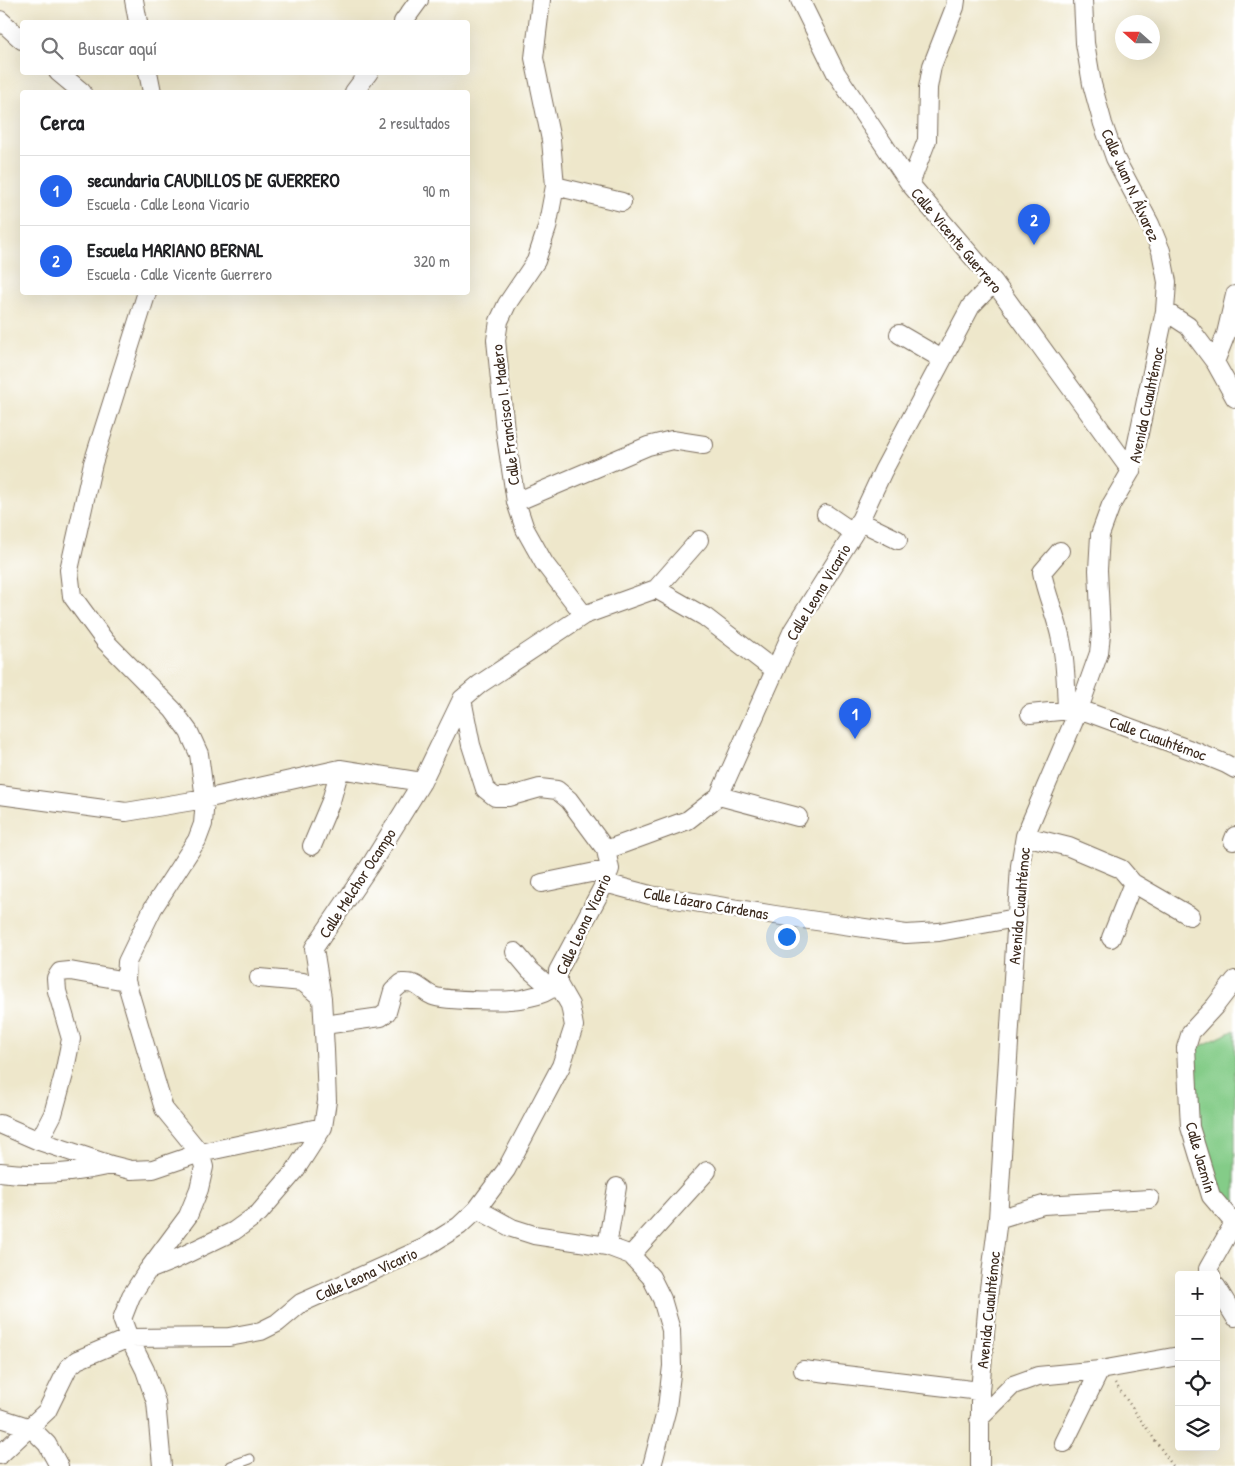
<!DOCTYPE html>
<html lang="es">
<head>
<meta charset="utf-8">
<style>
  :root { --surface:#fff; --page:#f2f2f2; --text:#202124; --muted:#757577; --line:#e0e0e0; --accent:#2563eb }
  body { margin:0; font-family:"Patrick Hand",sans-serif; background:var(--page); color:var(--text) }
  .controls { position:absolute; right:15px; bottom:15px; display:grid; overflow:hidden; border-radius:5px; box-shadow:0 5px 20px #0002 }
  .controls button { width:45px; height:45px; display:grid; place-items:center; padding:0; border:0; border-bottom:1px solid var(--line); background:var(--surface); color:var(--text); font:25px sans-serif }
  .compass { position:absolute; left:1115px; top:15px; width:45px; height:45px; border-radius:50%; background:var(--surface); box-shadow:0 5px 20px #0002; rotate:291deg }
  .you { position:absolute; left:786px; top:936px; width:18px; height:18px; margin:-12px; border:4px solid #fff; border-radius:50%; background:#1a73e8; box-shadow:0 0 0 8px #1a73e833 }
  .badge { display:grid; place-items:center; width:32px; height:32px; border-radius:50%; background:var(--accent); color:#fff; font-size:16px; font-weight:700 }
  .pin { position:absolute; translate:-50% -41px; filter:drop-shadow(0 1px 2px #0008) }
  .pin::after { content:''; position:absolute; top:26px; width:18px; height:15px; background:inherit; clip-path:polygon(0 0,100% 0,50% 100%) }
  .list { margin:0; padding:0; list-style:none }
  h2 { display:flex; justify-content:space-between; align-items:center; height:65px; margin:0; padding:0 20px; font-size:21px }
  h2 small { font-size:16px; font-weight:400; color:var(--muted) }
  .list li { display:grid; grid-template-columns:32px 1fr auto; gap:15px; align-items:center; box-sizing:border-box; height:70px; padding:0 20px; border-top:1px solid var(--line) }
  .list b { display:block; font-size:19px; white-space:nowrap }
  .list p { margin:0; font-size:16px; white-space:nowrap; color:var(--muted) }
  .list em { font-size:16px; font-style:normal; color:var(--muted) }
  .icon { flex:none; width:28px; height:28px; fill:none; stroke:currentColor; stroke-width:2; stroke-linecap:round; stroke-linejoin:round }
  .map { position:relative; flex:none; width:1235px; height:1466px; overflow:hidden }
  .search { position:absolute; background:var(--surface); box-shadow:0 5px 20px #0002; left:20px; top:20px; width:450px; height:55px; display:flex; align-items:center; gap:12px; box-sizing:border-box; padding:0 18px; border-radius:5px; color:var(--muted); font-size:19px }
  .panel { position:absolute; background:var(--surface); box-shadow:0 5px 20px #0002; left:20px; top:90px; width:450px; height:205px; border-radius:5px }
  .map>svg:first-child { display:block }
  .green { fill:#84cc88; stroke:#607b53 }
  .lines { fill:none; stroke-linecap:round; stroke-linejoin:round }
  .lane-casing { stroke:#7a6c5b; stroke-width:11 }
  .street-casing { stroke:#7a6c5b; stroke-width:20 }
  .path { stroke:#7a6c5b; stroke-width:2.5; stroke-dasharray:1 4; stroke-linecap:butt }
  .lane { stroke:#fff; stroke-width:9 }
  .street { stroke:#fff; stroke-width:18 }
  .labels { text-anchor:middle; stroke-width:5; stroke-linejoin:round; paint-order:stroke }
  .street-label { font-size:16px; fill:#3b2a1e; stroke:#fff }
</style>
</head>
<body>
<div class="map">
<svg width="1235" height="1466" viewBox="0 0 1235 1466">
  <rect width="100%" height="100%" fill="#fff"/>
  <filter id="ink" filterUnits="userSpaceOnUse"><feTurbulence type="fractalNoise" baseFrequency=".02" numOctaves="2"/><feDisplacementMap in="SourceGraphic" scale="10" xChannelSelector="R" yChannelSelector="G"/><feConvolveMatrix kernelMatrix="1 2 1 2 8 2 1 2 1" color-interpolation-filters="sRGB"/></filter>
  <filter id="wash" filterUnits="userSpaceOnUse"><feTurbulence type="fractalNoise" baseFrequency=".0096" numOctaves="4" result="noise"/><feDisplacementMap in="SourceGraphic" scale="20" xChannelSelector="R" yChannelSelector="G"/><feGaussianBlur stdDeviation="1.12" result="paint"/><feColorMatrix in="noise" values="0 0 0 0 0 0 0 0 0 0 0 0 0 0 0 0 0 1.4 0 .05"/><feComposite in="paint" operator="in"/></filter>
  <g filter="url(#wash)">
    <rect width="100%" height="100%" fill="#eee7cb"/>
    <path class="green" d="M1235 1030V1214L1209 1185 1190 1051Z"/>
  </g>
  <g filter="url(#ink)">
    <g class="lines">
      <defs>
        <path id="lane" d="M231 1466 250 1459"/>
        <path id="street" d="M134 0 138 22
          M541 0 534 58 551 140 555 186 547 228 536 261 507 304 499 321 496 340 505 430 516 502 525 529 544 563 584 615
          M800 0 836 73 910 184 994 282 1131 471
          M0 20 22 40
          M403 22 419 0
          M58 72 82 92
          M148 72 152 92
          M354 92 369 72
          M910 184 927 140 928 88 932 66 955 7 956 0
          M555 186 622 202
          M147 292 93 463 69 570 72 596 105 641 173 710 189 732 199 754 205 799 203 824 197 840 153 908 127 962 126 981 164 1109 200 1153 204 1167 199 1189 188 1216 148 1270 131 1296 122 1319 129 1338 145 1370 156 1402 162 1466
          M1165 311 1188 326 1215 362 1235 398
          M899 334 942 359
          M1215 362 1226 334 1235 295
          M516 502 648 446 672 440 704 445
          M826 514 854 533
          M859 521 898 540
          M1060 551 1042 572C1046 595 1057 617 1061 640 1066 663 1066 687 1067 710
          M656 589 699 540
          M1030 714 1079 709 1199 753 1226 764 1235 769
          M0 795 126 812 205 799 340 769 422 782
          M719 796 798 817
          M1025 836 1069 847 1121 869 1133 883 1190 916
          M1233 841 1235 836
          M312 846 331 801 340 769
          M606 850 688 820 719 796 793 630 854 533 883 471 971 306 994 282
          M542 883 610 869
          M605 883 650 895 775 915 906 934 939 932 1016 918
          M1111 938 1133 883
          M515 952 530 970 552 989
          M259 978 303 982 322 998
          M324 1025 381 1017 387 1012 393 991 402 983C420 982 419 990 433 996 445 1001 513 1002 526 998 537 996 550 991 558 984
          M0 1124 39 1141 111 1165 131 1170 153 1169 200 1153 323 1127
          M39 1141 53 1114 64 1074 71 1039 57 991 56 978 60 972 70 971 126 981
          M0 1172C37 1177 75 1173 111 1165
          M477 1209 512 1228 534 1235 607 1246 631 1255 651 1277 662 1299 671 1330 672 1366 667 1408 652 1466
          M998 1219 1043 1205 1150 1199
          M607 1246 617 1187
          M631 1255 707 1171
          M149 1270 174 1260 234 1231 259 1213 294 1172 323 1127 327 1101 325 1050 322 998 314 948 373 861 422 782 462 699 480 684 584 615 656 589 705 617 774 670
          M1211 1275 1208 1269 1234 1223 1211 1196 1190 1127 1186 1048 1191 1032 1215 1006 1235 980
          M1216 1286 1235 1317
          M803 1370 980 1391
          M0 1418 31 1428 47 1444 59 1466
          M979 1419 1013 1385 1038 1376 1100 1370 1179 1356
          M1064 1443 1100 1370
          M0 1455 47 1411 68 1368 77 1360 129 1338 229 1337 261 1331 277 1323 301 1303 424 1248 459 1226 477 1209 506 1170 561 1066 574 1026 570 1005 558 984V971L605 883 610 869 606 850 569 800 557 790 540 788 508 797H495L485 789 471 745 462 699
          M980 1466V1391L989 1289 998 1219 1020 866 1025 836 1079 709 1099 653 1101 634 1098 570 1100 535 1111 505 1131 471 1165 311 1167 282 1161 251 1150 224 1115 158 1103 124 1092 84 1085 43 1083 0"/>
      </defs>
      <use href="#lane" class="lane-casing"/>
      <use href="#street" class="street-casing"/>
      <path class="path" d="M1115 1383 1173 1466"/>
      <use href="#lane" class="lane"/>
      <use href="#street" class="street"/>
    </g>
  </g>
  <g class="labels">
    <g class="street-label">
      <text transform="translate(1131 185) rotate(66)" y="6">Calle Juan N. Álvarez</text>
      <text transform="translate(957 240) rotate(50)" y="6">Calle Vicente Guerrero</text>
      <text transform="translate(1146 405) rotate(-78)" y="6">Avenida Cuauhtémoc</text>
      <text transform="translate(505 415) rotate(-97)" y="6">Calle Francisco I. Madero</text>
      <text transform="translate(818 592) rotate(-59)" y="6">Calle Leona Vicario</text>
      <text transform="translate(1158 738) rotate(20)" y="6">Calle Cuauhtémoc</text>
      <text transform="translate(357 883) rotate(-57)" y="6">Calle Melchor Ocampo</text>
      <text transform="translate(706 903) rotate(10)" y="6">Calle Lázaro Cárdenas</text>
      <text transform="translate(1019 906) rotate(-85)" y="6">Avenida Cuauhtémoc</text>
      <text transform="translate(583 924) rotate(-65)" y="6">Calle Leona Vicario</text>
      <text transform="translate(1201 1157) rotate(74)" y="6">Calle Jazmín</text>
      <text transform="translate(366 1274) rotate(-24)" y="6">Calle Leona Vicario</text>
      <text transform="translate(988 1310) rotate(-84)" y="6">Avenida Cuauhtémoc</text>
    </g>
  </g>
</svg>
<div class="controls">
<button>+</button>
<button>−</button>
<button><svg class="icon" aria-label="locate" viewBox="0 0 24 24"><circle cx="12" cy="12" r="6"/><path d="M12 2v4M12 18v4M2 12h4M18 12h4"/></svg></button>
<button><svg class="icon" aria-label="layers" viewBox="0 0 24 24"><path d="M12 4l9 5-9 5-9-5zM3 14l9 5 9-5"/></svg></button>
</div>
<svg class="compass" viewBox="-18 -18 36 36"><path d="M0-13l5 13h-10z" fill="#e53935"/><path d="M0 13l5-13h-10z" fill="#757577"/></svg>
<div class="you"></div>
<div class="pin badge" style="left:855px;top:739px">1</div>
<div class="pin badge" style="left:1034px;top:245px">2</div>
<div class="search"><svg class="icon" aria-label="search" viewBox="0 0 24 24"><circle cx="10" cy="10" r="6"/><path d="M15 15l6 6"/></svg>Buscar aquí</div>
<section class="panel">
<h2>Cerca<small>2 resultados</small></h2>
<ul class="list">
<li><span class="badge">1</span><div><b>secundaria CAUDILLOS DE GUERRERO</b><p>Escuela · Calle Leona Vicario</p></div><em>90 m</em></li>
<li><span class="badge">2</span><div><b>Escuela MARIANO BERNAL</b><p>Escuela · Calle Vicente Guerrero</p></div><em>320 m</em></li>
</ul>
</section>
</div>
</body>
</html>
